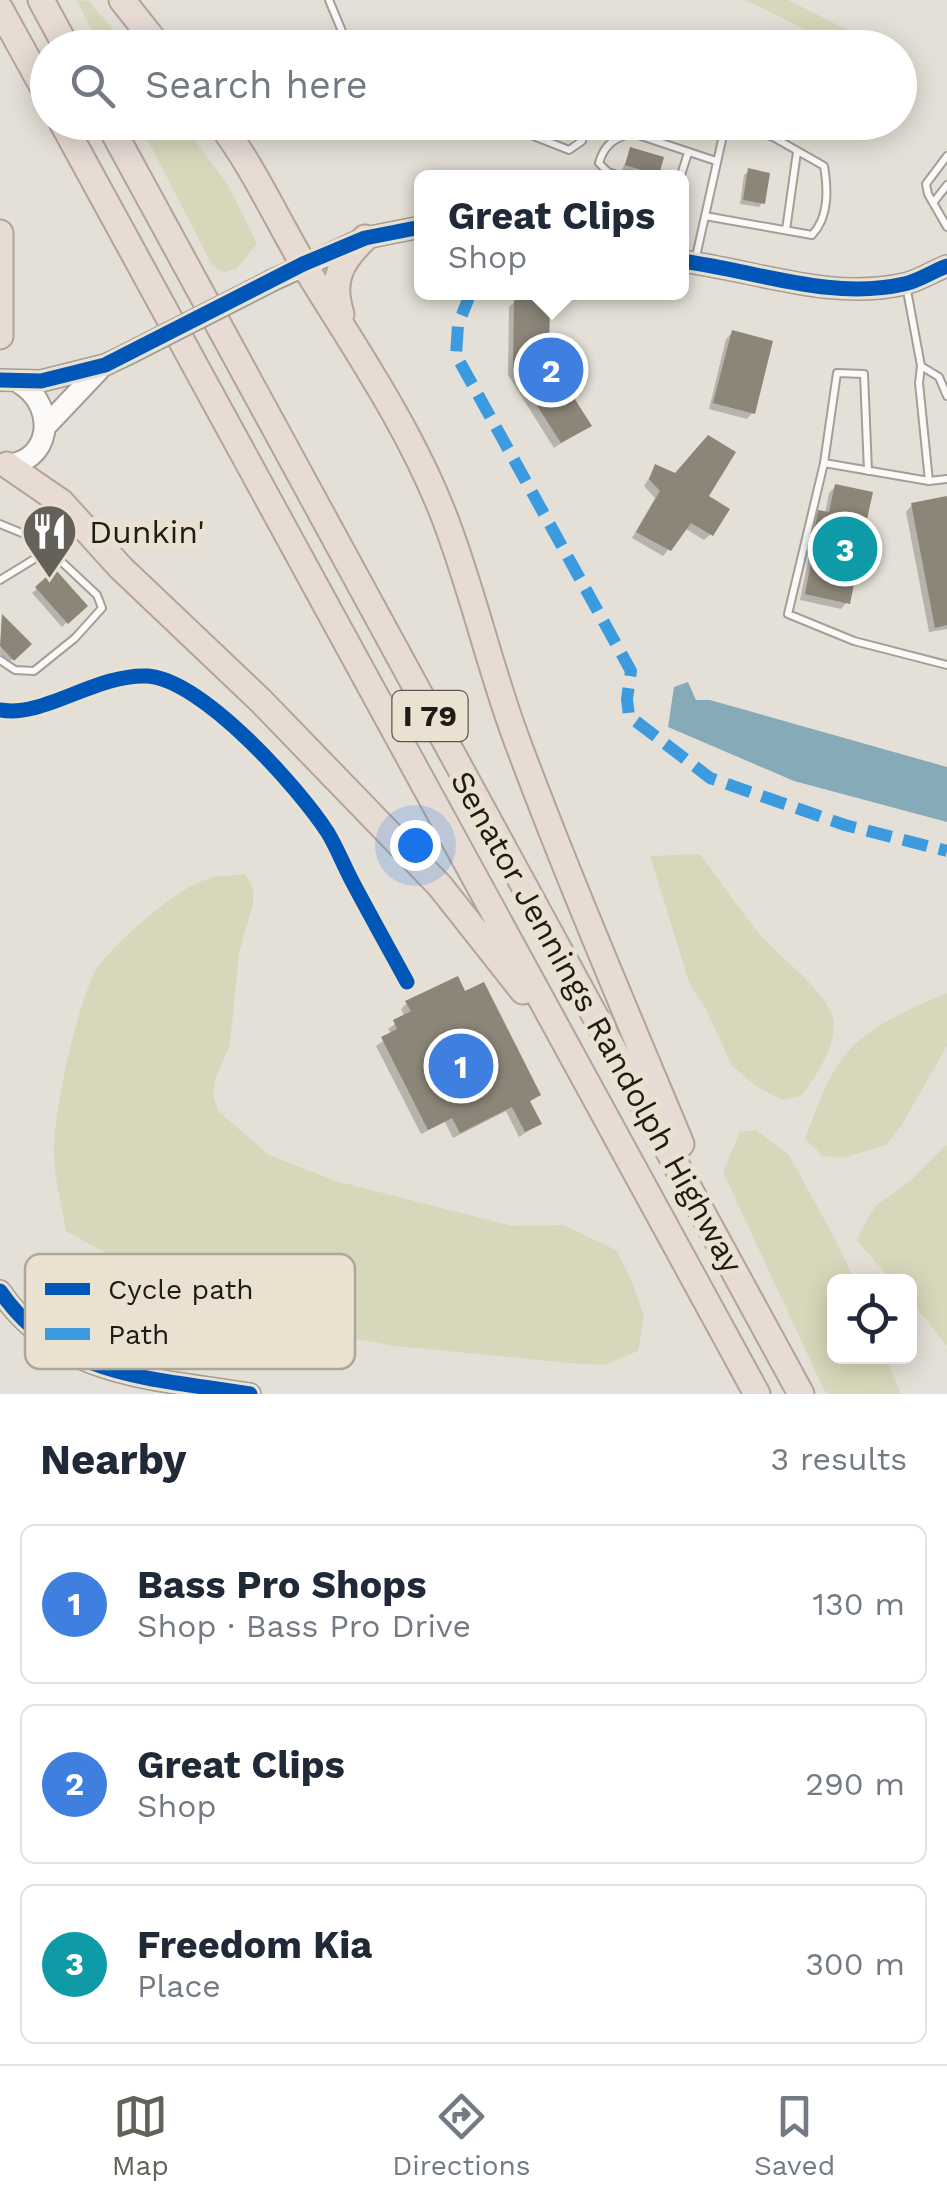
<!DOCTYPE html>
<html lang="en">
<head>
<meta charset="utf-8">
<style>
  :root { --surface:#fff; --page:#f2f2f3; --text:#1f2937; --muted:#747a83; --line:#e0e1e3; --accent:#64615a }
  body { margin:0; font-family:"Work Sans",sans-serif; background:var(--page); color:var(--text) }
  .controls { position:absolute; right:30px; bottom:30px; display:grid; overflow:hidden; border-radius:15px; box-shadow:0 5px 25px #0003 }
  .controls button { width:90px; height:90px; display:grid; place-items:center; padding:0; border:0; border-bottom:2px solid var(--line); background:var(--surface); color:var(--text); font:50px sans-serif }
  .you { position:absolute; left:415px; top:845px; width:35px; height:35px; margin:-25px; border:8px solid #fff; border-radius:50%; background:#1a73e8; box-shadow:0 0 0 15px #1a73e833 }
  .badge { display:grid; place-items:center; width:65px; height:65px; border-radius:50%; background:var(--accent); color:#fff; font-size:32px; font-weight:700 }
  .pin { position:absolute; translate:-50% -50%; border:5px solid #fff; box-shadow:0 2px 10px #0006 }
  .popup { position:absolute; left:414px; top:170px; width:275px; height:130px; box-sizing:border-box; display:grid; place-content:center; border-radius:15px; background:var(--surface); filter:drop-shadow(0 2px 8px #0005); font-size:32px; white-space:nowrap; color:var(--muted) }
  .popup b { font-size:38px; color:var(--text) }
  .popup::after { content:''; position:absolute; left:50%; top:100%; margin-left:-20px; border:20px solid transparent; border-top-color:var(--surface) }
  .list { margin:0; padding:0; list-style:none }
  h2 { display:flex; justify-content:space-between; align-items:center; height:130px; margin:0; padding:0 40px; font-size:42px }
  h2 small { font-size:32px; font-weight:400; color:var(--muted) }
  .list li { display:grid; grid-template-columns:65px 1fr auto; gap:30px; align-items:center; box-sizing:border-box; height:160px; margin:0 20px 20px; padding:0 20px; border:2px solid var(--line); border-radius:15px }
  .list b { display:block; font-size:38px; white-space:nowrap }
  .list p { margin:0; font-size:32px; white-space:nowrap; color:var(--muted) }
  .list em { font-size:32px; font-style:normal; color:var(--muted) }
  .icon { flex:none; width:55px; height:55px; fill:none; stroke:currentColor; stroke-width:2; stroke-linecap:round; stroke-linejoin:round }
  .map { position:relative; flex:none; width:947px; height:1394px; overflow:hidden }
  .search { position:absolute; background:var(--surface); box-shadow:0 5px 25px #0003; left:30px; right:30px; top:30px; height:110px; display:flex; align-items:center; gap:25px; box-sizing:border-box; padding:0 35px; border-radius:55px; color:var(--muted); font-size:38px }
  .sheet { height:670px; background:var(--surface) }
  nav { display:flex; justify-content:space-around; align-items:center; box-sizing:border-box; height:140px; border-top:2px solid var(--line); background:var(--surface); font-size:28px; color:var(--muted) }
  nav a { display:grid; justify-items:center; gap:5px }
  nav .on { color:var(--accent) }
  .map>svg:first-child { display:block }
  .green { fill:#d7d8bb }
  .water { fill:#86aab8 }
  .shadow { fill:#0003 }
  .building { fill:#8c8679 }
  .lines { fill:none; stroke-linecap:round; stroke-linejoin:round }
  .lane-casing { stroke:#a39f98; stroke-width:10 }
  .street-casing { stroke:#a39f98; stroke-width:18 }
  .secondary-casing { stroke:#a39f98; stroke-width:24 }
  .highway-casing { stroke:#b2a49a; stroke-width:29 }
  .lane { stroke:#fbfaf9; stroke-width:6 }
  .street { stroke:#fbfaf9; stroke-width:14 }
  .secondary { stroke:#fbfaf9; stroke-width:20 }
  .highway { stroke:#e7dbd4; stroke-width:25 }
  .secondary-bridge-casing { stroke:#a39f98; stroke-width:24; stroke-linecap:butt }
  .secondary-bridge { stroke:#fbfaf9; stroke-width:20 }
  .quiet { stroke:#3c9bdf; stroke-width:12; stroke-dasharray:25 12; stroke-linecap:butt }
  .cycleway-casing { stroke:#eae1d1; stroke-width:21 }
  .cycleway { stroke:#0057b8; stroke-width:15 }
  .labels { text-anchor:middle; stroke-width:10; stroke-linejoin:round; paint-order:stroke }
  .shield { fill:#eae1d1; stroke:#5c574e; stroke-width:2.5 }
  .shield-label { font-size:30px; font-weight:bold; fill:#1f1c16 }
  .poi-label { font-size:32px; fill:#1f1c16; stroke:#eae1d1; text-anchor:start }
  .street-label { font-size:32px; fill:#1f1c16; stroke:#eae1d1 }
  .key { fill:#eae1d1; stroke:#ada699; stroke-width:2.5 }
  .key-label { font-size:28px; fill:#1f1c16 }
</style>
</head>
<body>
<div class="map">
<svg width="947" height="1394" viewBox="0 0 947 1394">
  <rect width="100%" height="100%" fill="#e4e0d7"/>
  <path class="green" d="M76 0 89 1 128 47H101Z
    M745 0H788L875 44 806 30Z
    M139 123H182L229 186 257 244 237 268 223 273 212 265Z
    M700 854C720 881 740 910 761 936 780 957 827 992 833 1018 839 1042 815 1079 801 1096L781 1100 756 1086 732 1066 706 1009 690 985 650 856Z
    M245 874 253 889V904L239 953 230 1045 216 1077 213 1094 218 1111 269 1155 336 1181 512 1226 563 1225 616 1250 632 1282 644 1316 638 1351 605 1365 569 1363 395 1346 288 1327 180 1295 66 1231C63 1206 54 1181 54 1156 52 1116 77 1004 96 970 111 945 178 887 207 879 219 875 233 876 245 874Z
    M947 993V1046L901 1126 886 1145 843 1158 823 1156 805 1139C817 1108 828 1072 851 1048 875 1023 916 1006 947 993Z
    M756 1130 789 1155 841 1250 854 1281 834 1282V1356L885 1357 901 1394H828L824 1390 723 1172 740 1132Z
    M947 1144V1346L910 1300V1282L893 1281 856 1240 875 1206 909 1182Z"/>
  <path class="water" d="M688 682 696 700H710L947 767V822L794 781 668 727 674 687Z"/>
  <path class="shadow" d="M631 149 657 174 653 178 622 170Z
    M749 171 763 202 759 207 740 204 744 175Z
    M515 301 546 359 589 425 554 448 508 375 509 307Z
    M732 333 753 412 747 419 709 409 726 339Z
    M656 467 711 534 704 540 686 529 663 556 632 538 655 498 644 486Z
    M835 487 872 561 866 567 855 565 847 602 841 609 800 600 811 547 819 541 821 534 810 532 813 519 819 512 825 514 829 493Z
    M947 499V629L929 632 906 512 912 505Z
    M55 573 84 606 62 627 32 593Z
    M2 617 28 644 8 663 0 654Z
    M407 1003 538 1095 528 1103 539 1124 519 1137 506 1111 453 1138 445 1122 421 1134 376 1046 392 1035 388 1029 405 1017 401 1009Z"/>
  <path class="building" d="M630 147 664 157 659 175 625 165Z
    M748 168 770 173 765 204 743 200Z
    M550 297 549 359 592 426 561 443 513 368 514 299Z
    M732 330 773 341 755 414 713 403Z
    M708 435 736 452 709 496 730 509 713 536 691 523 671 551 636 532 660 491 649 479 655 464 675 473Z
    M835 484 873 492 864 533 880 536 874 562 859 559 850 604 805 594 816 538 823 540 825 528 815 526 818 510 829 512Z
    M947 496V625L935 628 911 503Z
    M55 569 88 606 68 624 35 587Z
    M2 614 32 644 14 661 0 646Z
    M458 976 465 991 484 982 541 1095 530 1101 542 1124 525 1132 512 1107 460 1133 452 1118 428 1130 381 1037 397 1029 393 1020 411 1011 405 1001Z"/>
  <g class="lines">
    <defs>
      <path id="lane" d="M329 0 349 48
        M493 47 494 48
        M498 122 569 150 582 141 589 122
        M575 122 587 128
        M947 156 926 184 928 194 947 227
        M625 178 608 172 599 163C604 145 614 138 632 133L716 161
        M680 178 688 153
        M933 203 947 185
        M705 216 812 235C829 217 828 190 824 166L773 137 734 122
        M786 230 797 152
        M695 261 726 122
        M906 285 921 366 919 383 929 481 947 479
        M921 366 939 377 947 396
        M824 463 788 614 854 641 947 665
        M868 471 864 374 837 373 824 463 929 481
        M0 524 34 538 49 550
        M0 580 49 550 97 595 102 608 75 638 34 671 15 670 0 660"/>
      <path id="street" d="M0 710C44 718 95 674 147 676 202 679 299 788 328 833 337 848 344 866 352 881 370 915 389 949 407 982"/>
      <path id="secondary" d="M681 261C754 270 830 301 904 284 919 281 933 271 947 266
        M273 280 365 238 421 227
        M0 380 41 381 105 365 126 355
        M46 426 99 370
        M0 465C51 467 60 406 18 382
        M0 1291C60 1379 154 1378 250 1394"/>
      <path id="highway" d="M41 0 67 48
        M122 0 160 48
        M0 9 48 96
        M62 122 757 1394
        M108 122 801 1394
        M219 122C253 166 276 218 304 265 354 347 409 426 444 516 472 588 489 665 516 738 567 875 625 1010 681 1144
        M0 233V336
        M341 314C330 280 341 261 365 238
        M7 465 61 502 121 568 261 701 440 886 523 991"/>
    </defs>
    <use href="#lane" class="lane-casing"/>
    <use href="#street" class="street-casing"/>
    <use href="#secondary" class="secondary-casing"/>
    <use href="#highway" class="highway-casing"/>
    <use href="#lane" class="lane"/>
    <use href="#street" class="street"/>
    <use href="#secondary" class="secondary"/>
    <use href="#highway" class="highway"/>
    <defs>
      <path id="secondary-bridge" d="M126 355 273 280"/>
    </defs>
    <use href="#secondary-bridge" class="secondary-bridge-casing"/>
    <use href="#secondary-bridge" class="secondary-bridge"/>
    <path class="quiet" d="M471 292 458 325 456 355 631 671 627 699 629 716 710 778 845 825 947 851"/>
    <defs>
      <path id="cycleway" d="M681 261C754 270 830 301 904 284 919 281 933 271 947 266
        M0 380 41 381 105 365 303 264 365 238 421 227
        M0 710C44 718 95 674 147 676 202 679 299 788 328 833 337 848 344 866 352 881 370 915 389 949 407 982
        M0 1291C60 1379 154 1378 250 1394"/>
    </defs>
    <use href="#cycleway" class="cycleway-casing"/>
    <use href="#cycleway" class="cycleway"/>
  </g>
  <defs>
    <symbol id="restaurant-pin" viewBox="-11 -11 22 30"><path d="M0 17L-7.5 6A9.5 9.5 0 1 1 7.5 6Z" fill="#64615a" stroke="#eae1d1"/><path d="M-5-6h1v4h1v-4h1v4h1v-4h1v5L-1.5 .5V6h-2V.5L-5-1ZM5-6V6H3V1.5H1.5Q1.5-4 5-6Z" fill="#fff"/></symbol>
  </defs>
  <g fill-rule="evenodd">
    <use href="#restaurant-pin" x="18" y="500" width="63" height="86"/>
  </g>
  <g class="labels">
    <rect class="shield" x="392.5" y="691" width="75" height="50" rx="8"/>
    <g class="shield-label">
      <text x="430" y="726">I 79</text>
    </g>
    <g class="poi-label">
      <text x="89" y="543">Dunkin'</text>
    </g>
    <g class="street-label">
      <text transform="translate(597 1022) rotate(61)" y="11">Senator Jennings Randolph Highway</text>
    </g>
  </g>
  <rect x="25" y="1254" width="330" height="115" rx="15" class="key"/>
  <rect x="45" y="1283" width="45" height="12" fill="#0057b8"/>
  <rect x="45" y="1328" width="45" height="12" fill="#3c9bdf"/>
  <g class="key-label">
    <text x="108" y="1299">Cycle path</text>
    <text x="108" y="1344">Path</text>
  </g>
</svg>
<div class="controls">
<button><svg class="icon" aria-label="locate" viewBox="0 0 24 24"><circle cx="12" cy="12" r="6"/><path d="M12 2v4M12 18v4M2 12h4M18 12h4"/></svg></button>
</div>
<div class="you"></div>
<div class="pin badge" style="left:461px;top:1066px;background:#3f7fe0">1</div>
<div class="pin badge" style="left:551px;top:370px;background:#3f7fe0">2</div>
<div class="popup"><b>Great Clips</b>Shop</div>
<div class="pin badge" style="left:845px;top:549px;background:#0f9aa8">3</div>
<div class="search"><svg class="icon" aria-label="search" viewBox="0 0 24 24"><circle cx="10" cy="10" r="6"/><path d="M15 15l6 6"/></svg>Search here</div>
</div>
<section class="sheet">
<h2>Nearby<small>3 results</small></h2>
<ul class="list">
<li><span class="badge" style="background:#3f7fe0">1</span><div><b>Bass Pro Shops</b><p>Shop · Bass Pro Drive</p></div><em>130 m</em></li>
<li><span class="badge" style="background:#3f7fe0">2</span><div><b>Great Clips</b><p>Shop</p></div><em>290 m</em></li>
<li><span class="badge" style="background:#0f9aa8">3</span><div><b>Freedom Kia</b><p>Place</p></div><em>300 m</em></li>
</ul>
</section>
<nav>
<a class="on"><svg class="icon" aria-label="map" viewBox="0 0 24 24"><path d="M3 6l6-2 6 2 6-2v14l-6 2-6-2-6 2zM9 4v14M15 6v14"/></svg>Map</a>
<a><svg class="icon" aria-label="directions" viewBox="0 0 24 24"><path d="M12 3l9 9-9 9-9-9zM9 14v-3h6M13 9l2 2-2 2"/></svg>Directions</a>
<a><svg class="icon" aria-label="saved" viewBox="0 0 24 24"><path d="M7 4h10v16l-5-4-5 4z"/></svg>Saved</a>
</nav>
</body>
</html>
